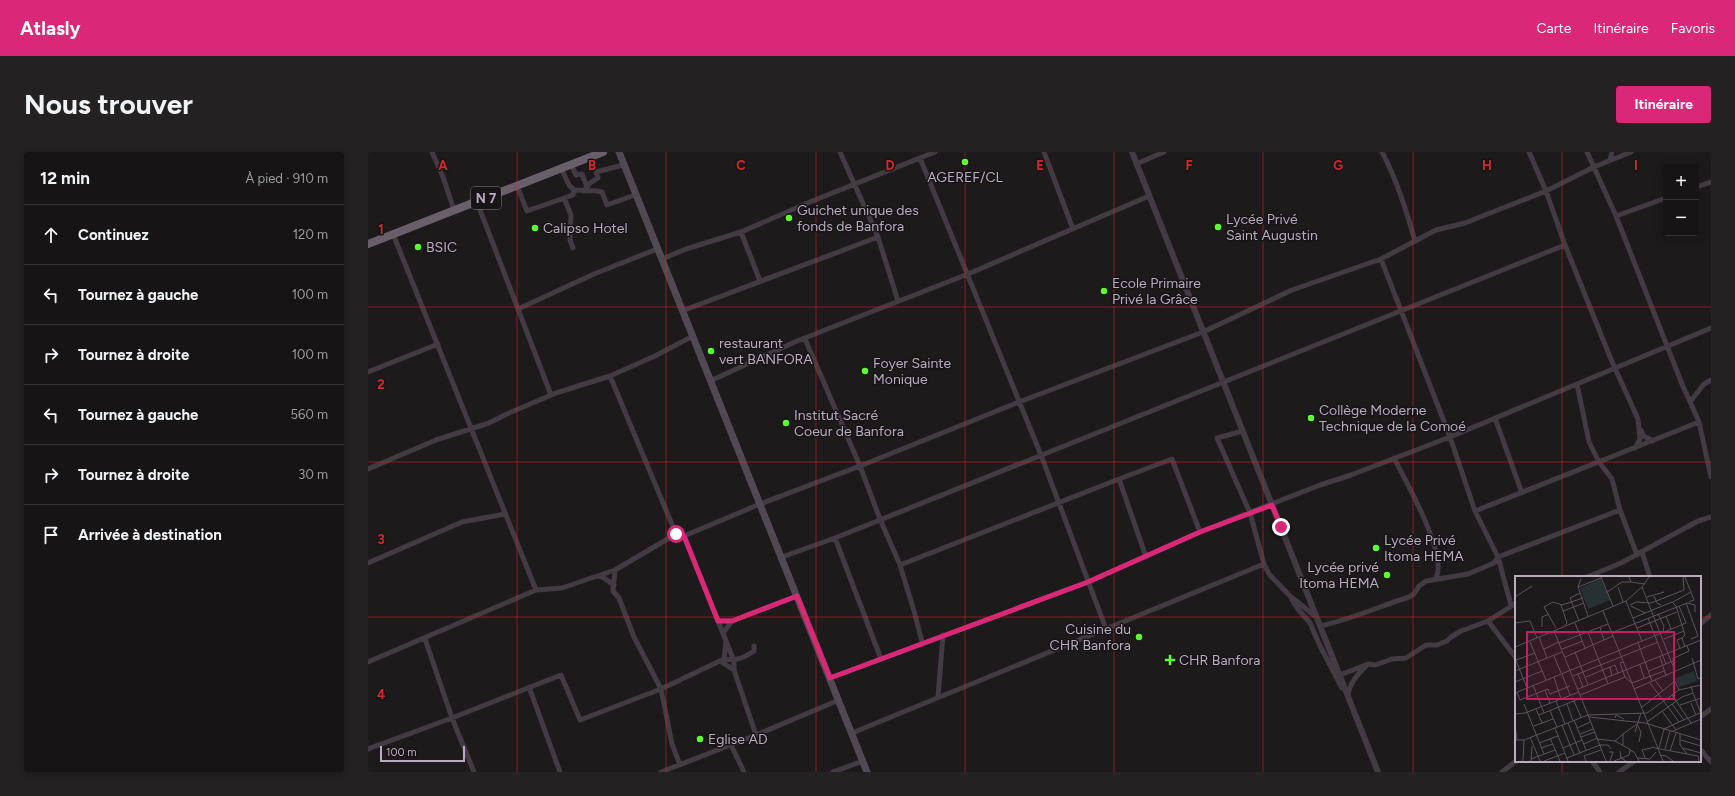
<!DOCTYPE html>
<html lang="fr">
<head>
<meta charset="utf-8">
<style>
  :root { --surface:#161415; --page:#232122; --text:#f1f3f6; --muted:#9e9ea0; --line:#353334; --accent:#db2777 }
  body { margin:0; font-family:Figtree,sans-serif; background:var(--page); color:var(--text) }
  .controls { position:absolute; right:12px; top:12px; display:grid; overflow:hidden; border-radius:4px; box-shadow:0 2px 10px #0003 }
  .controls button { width:36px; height:36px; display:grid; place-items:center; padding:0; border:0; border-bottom:1px solid var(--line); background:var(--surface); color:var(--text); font:20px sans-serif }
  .scale { position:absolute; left:12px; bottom:10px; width:85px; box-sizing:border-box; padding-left:4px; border:2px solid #b9acbd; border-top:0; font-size:11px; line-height:14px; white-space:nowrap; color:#b9acbd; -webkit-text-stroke:3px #181517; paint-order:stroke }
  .stop { position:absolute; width:12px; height:12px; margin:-9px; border:3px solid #db2777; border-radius:50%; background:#fff }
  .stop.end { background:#db2777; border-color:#fff; box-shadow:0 1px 4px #0008 }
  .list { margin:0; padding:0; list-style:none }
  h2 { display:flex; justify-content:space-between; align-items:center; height:52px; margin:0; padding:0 16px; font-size:17px }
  h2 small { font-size:13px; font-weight:400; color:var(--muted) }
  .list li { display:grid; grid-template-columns:26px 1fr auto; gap:12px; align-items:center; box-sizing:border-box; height:60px; padding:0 16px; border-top:1px solid var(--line) }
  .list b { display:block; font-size:15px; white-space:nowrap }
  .list em { font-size:13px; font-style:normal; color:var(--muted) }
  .icon { flex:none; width:22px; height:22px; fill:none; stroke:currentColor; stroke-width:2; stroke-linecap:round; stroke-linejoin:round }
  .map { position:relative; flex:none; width:1343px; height:620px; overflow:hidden; border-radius:4px }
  header { display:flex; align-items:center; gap:24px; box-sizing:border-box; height:56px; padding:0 20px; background:var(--accent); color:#fff }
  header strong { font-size:19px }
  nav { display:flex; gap:22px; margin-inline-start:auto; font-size:14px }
  .intro { display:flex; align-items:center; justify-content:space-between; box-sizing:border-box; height:96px; padding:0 24px }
  h1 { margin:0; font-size:28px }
  .button { padding:10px 18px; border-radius:4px; background:var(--accent); color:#fff; font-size:14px; font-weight:700 }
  main { display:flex; gap:24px; padding:0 24px }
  aside { flex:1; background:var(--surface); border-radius:4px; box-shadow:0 2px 10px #0003 }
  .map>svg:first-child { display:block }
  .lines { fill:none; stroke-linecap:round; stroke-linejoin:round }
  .minor { stroke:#423b42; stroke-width:5 }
  .tertiary { stroke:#423b42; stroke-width:6 }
  .secondary { stroke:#514952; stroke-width:7 }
  .trunk { stroke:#685f6a; stroke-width:8 }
  .route { stroke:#db2777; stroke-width:5 }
  .grid { fill:none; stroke:#d62828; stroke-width:1; stroke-opacity:0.55 }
  .poi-dot { fill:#5ffc33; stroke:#181517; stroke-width:1.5 }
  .labels { text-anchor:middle; stroke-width:3; stroke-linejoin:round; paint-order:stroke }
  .shield { fill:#181517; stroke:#897f8b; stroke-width:1 }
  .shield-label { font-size:13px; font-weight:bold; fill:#b9acbd }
  .poi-label { font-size:14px; fill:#b9acbd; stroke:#181517; text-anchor:start }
  .inset-road { fill:none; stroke:#5b545c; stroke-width:1 }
  .view { fill:#c21f60; fill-opacity:0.15; stroke:#c21f60; stroke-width:2 }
  .inset-edge { fill:none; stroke:#b9acbd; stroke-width:2 }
  .grid-label { font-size:13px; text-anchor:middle; font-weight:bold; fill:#d62828; stroke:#181517; stroke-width:3; stroke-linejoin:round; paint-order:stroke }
</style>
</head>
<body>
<header>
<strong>Atlasly</strong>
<nav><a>Carte</a><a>Itinéraire</a><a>Favoris</a></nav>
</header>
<div class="intro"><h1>Nous trouver</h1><a class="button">Itinéraire</a></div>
<main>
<aside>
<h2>12 min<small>À pied · 910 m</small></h2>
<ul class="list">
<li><svg class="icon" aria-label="ahead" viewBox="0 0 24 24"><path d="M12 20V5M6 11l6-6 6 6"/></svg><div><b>Continuez</b></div><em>120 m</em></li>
<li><svg class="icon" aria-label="left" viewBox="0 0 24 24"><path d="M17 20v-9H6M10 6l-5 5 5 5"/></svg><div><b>Tournez à gauche</b></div><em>100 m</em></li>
<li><svg class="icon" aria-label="right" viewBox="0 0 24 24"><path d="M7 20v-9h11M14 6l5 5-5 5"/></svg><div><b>Tournez à droite</b></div><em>100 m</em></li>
<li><svg class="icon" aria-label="left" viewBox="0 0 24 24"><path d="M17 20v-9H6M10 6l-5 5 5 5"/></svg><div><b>Tournez à gauche</b></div><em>560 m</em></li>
<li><svg class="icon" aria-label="right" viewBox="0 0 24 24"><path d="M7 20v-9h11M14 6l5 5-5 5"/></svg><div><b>Tournez à droite</b></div><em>30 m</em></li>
<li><svg class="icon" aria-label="arrive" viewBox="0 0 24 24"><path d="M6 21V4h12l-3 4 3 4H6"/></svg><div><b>Arrivée à destination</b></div></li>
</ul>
</aside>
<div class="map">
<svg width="1343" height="620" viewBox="0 0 1343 620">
  <rect width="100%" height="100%" fill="#1d1a1c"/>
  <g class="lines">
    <path class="minor" d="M64 0 75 25 86 58
      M472 0 510 85 530 149
      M676 0 705 77
      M1014 0C1029 28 1038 58 1047 89
      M1161 0 1178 39 1197 93 1242 205 1270 267 1272 287 1267 296
      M1219 0 1248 64 1314 232 1331 270 1343 325
      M552 6 673 303 738 477
      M1242 8 1244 0
      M203 12 208 23 214 22 219 35
      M768 12 796 0
      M193 16 201 33 206 38 229 39 234 40 239 53 267 43
      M149 34 159 59 205 43 206 38
      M1328 35 1343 30
      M216 39 222 31 230 26 228 20 255 13
      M196 46 203 63 202 88 205 96
      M109 50 183 243
      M1248 64 1298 46
      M373 80 392 129
      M25 82 168 438
      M294 107 318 97 373 80 442 50 567 0
      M1013 107 1082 285 1107 359 1130 405 1143 453
      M150 157 226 122 289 97
      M314 159 510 85
      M437 187 492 314 512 367 532 413 546 459 554 490
      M0 220 70 192
      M242 224 308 382
      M342 229 429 189 600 122 781 44
      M1209 232 1221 290 1231 310 1244 327 1252 358 1269 403
      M1322 250 1336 232 1343 228
      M1127 266 1154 341
      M1273 278 1276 284 1285 289
      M875 279 849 286 882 361 896 412 901 422 922 444 947 464
      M1026 306C1038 330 1080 402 1068 426
      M0 317 68 288 121 271 141 261 188 241 242 224 287 204 325 184
      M1107 359 1331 270
      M316 384 366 509V518L388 583
      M467 386 513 507
      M1274 400 1282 425
      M414 405 467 386 1197 93
      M778 405 751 327 804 307 832 380
      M0 411 94 370 137 362
      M532 413 751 327
      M247 418 245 439 251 446 266 485 293 537 304 592 312 613
      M230 424 236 426 246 433
      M1219 425 1253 411 1330 369 1343 365
      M924 448 929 456 942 471 952 494 974 536
      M350 469H364
      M1120 469 1148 506
      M951 471 952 474C982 468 1012 454 1041 445L1046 442 1051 434 1058 429 1100 422 1126 411 1130 405 1252 358
      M1332 472 1343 463
      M355 481 364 469 429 444
      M57 487 84 566 106 620
      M356 507 358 489
      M352 509 366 518
      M0 510 168 438 194 436 247 418 308 382 316 384 392 352 492 314 651 250 835 180 924 138 1013 107 1068 78 1097 71 1178 39 1226 15 1263 0
      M972 523 1000 512 1007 513 1024 507 1038 506 1058 493H1069L1079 489 1083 485 1093 479 1120 469 1148 451
      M462 526 720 430 832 380 952 333 983 323 1082 285 1343 176
      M161 535 192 620
      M980 543C982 531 989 523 998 514
      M570 545 575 483
      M1332 565 1343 557
      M484 581 896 412
      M363 593 376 620
      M0 597 84 566 193 523 212 568 293 537 356 507C370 509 375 506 386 499V494
      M1332 597 1343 610
      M1224 609 1232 620
      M293 620 388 583 471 548
      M465 620 495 609
      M1134 620 1148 609
      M1251 620 1267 609"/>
    <path class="tertiary" d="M764 0 1010 620"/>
    <path class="secondary" d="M251 0 499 620"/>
    <path class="trunk" d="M0 92 235 0"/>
  </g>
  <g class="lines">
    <path class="route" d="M308 382 316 384 350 469H364L429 444 462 526 720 430 832 380 904 353 913 375"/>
  </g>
  <path class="grid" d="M149 0V620M298 0V620M448 0V620M597 0V620M746 0V620M895 0V620M1045 0V620M1194 0V425M0 155H1343M0 310H1343M0 465H1148M1332 465H1343M1194 609V620"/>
  <g class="poi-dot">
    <circle cx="597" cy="10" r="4"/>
    <circle cx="421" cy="66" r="4"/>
    <circle cx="850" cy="75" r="4"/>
    <circle cx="167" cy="76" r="4"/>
    <circle cx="50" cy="95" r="4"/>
    <circle cx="736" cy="139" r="4"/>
    <circle cx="343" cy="199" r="4"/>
    <circle cx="497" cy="219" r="4"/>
    <circle cx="943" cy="266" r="4"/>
    <circle cx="418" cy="271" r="4"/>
    <circle cx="1008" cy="396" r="4"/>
    <circle cx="1019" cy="423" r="4"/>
    <circle cx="771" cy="485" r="4"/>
    <path d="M800 502h4v4h4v4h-4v4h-4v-4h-4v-4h4z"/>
    <circle cx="332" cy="587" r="4"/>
  </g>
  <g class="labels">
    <rect class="shield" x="103" y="35" width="30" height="22" rx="3"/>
    <g class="shield-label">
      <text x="118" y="51">N 7</text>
    </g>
    <g class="poi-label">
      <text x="597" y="30" text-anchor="middle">AGEREF/CL</text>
      <text x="429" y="63">Guichet unique des<tspan x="429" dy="16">fonds de Banfora</tspan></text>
      <text x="858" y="72">Lycée Privé<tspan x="858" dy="16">Saint Augustin</tspan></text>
      <text x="175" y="81">Calipso Hotel</text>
      <text x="58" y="100">BSIC</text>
      <text x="744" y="136">Ecole Primaire<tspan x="744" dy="16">Privé la Grâce</tspan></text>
      <text x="351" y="196">restaurant<tspan x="351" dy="16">vert BANFORA</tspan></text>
      <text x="505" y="216">Foyer Sainte<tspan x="505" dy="16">Monique</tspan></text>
      <text x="951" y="263">Collège Moderne<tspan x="951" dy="16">Technique de la Comoé</tspan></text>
      <text x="426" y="268">Institut Sacré<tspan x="426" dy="16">Coeur de Banfora</tspan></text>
      <text x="1016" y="393">Lycée Privé<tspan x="1016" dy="16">Itoma HEMA</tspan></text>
      <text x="1011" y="420" text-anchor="end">Lycée privé<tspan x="1011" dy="16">Itoma HEMA</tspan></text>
      <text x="763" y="482" text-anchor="end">Cuisine du<tspan x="763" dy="16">CHR Banfora</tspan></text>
      <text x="811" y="513">CHR Banfora</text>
      <text x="340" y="592">Eglise AD</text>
    </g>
  </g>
  <g transform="translate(1147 424)">
    <rect width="186" height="186" fill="#1d1a1c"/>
    <path d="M86 3 95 24 73 33 65 12ZM179 95 182 105 164 111 160 102Z" fill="#273032"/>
    <path class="inset-road" d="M86 1 98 30M170 1 179 24 174 26M66 3 63 11 73 40M116 6 130 8M63 11 86 2M103 11 108 26M127 11 160 95M92 16 107 6H116L114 1M139 20 142 27 146 29M0 21 17 10M132 21 149 16M111 25 127 65M158 26 176 16M171 27 183 60 176 63M46 29 52 47 50 49M115 29 121 26 136 27 169 14 168 1M116 30 130 37M161 30 170 59 167 62 170 71M48 35 69 27M88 35 148 185M143 38 149 50 148 56M151 40 156 53M118 42 157 26 162 31M133 42 151 88M64 45 55 22 65 17M0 47 15 45 22 62M60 47 70 72M27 51V41L34 38M85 51 89 64M41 52 29 31 38 26 47 29 68 22M122 52 162 36M73 56 93 108M96 57 172 27 180 29V36M24 61 32 82M149 63 169 55M15 66 31 104M44 67 93 48M123 67 137 105M0 71 111 25 127 11 134 1M29 73 44 66M47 73 68 65M165 73 162 64 167 62M60 76 73 109M39 80 46 97M50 81 98 60M145 81 151 100M0 82 12 112M177 82 183 103 186 102M157 83 174 75 172 70M1 84 20 77M108 86 105 87 110 101 117 107 149 95M125 89 129 102M0 95 47 76M134 95 158 85M47 98 55 119M63 98 68 111M58 100 143 66M97 100 95 91 100 89 103 97M39 101 46 123M71 101 95 91M140 104 148 115M0 106 27 95M135 107 153 131 167 121 178 117 176 110M18 109 29 137M63 113 186 64M119 113 186 84M30 114 35 127M164 114 186 109M2 116 5 124 33 113 35 118 55 110M0 117 171 47 164 30M178 117 186 138M65 119 110 101M157 119 176 147M41 125 50 148M59 125 66 141M176 127 181 139M9 128 29 178M52 128 58 145M157 128 169 144M165 129 186 122M21 133 27 147M35 135 42 151M147 135 161 154M0 138 10 137 64 116M24 139 66 122M74 141 130 147 186 164M100 142 101 139 109 143M59 144 71 174M132 146 153 131 164 146 185 137M53 147 65 177M0 148 2 164M122 148 126 156 124 166M47 149 59 179M19 150 38 143M40 152 53 185M62 152 75 146M158 155 186 143M120 156 126 137M65 158 78 153M165 158V169L172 178M15 161 25 185M66 161 80 156M35 162 45 185M82 163 100 165 108 158M0 164H9L73 139 39 55M166 164 186 170M100 165 116 174M24 167 43 160M69 168 82 162M108 169V158L122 148M26 172 38 168M48 172 67 164M140 172 183 180 184 185M144 172 149 153 164 146M168 172 186 177M150 173 155 155M105 175 106 182 111 185M155 175 161 157M94 176H98L95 185M145 179 151 180 158 185M52 182 85 169H93L96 173M123 182 135 183 141 176M130 182 127 174 140 171M16 183 40 174M8 185 9 164M16 185 17 170M29 185 50 177M71 185 69 180 86 174M91 185 73 139 132 137 164 114 160 105 126 132M99 185 114 179 115 174 119 176 124 185"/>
    <path class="view" d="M12 56H159V123H12Z"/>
    <rect width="186" height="186" class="inset-edge"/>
  </g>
  <g class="grid-label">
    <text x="75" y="18">A</text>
    <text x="224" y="18">B</text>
    <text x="373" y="18">C</text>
    <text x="522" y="18">D</text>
    <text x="672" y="18">E</text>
    <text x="821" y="18">F</text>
    <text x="970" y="18">G</text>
    <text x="1119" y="18">H</text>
    <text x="1268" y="18">I</text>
    <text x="13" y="82">1</text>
    <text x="13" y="237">2</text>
    <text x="13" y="392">3</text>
    <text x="13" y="547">4</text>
  </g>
</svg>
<div class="controls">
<button>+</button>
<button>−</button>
</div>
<div class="scale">100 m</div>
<div class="stop" style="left:308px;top:382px"></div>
<div class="stop end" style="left:913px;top:375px"></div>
</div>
</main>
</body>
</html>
